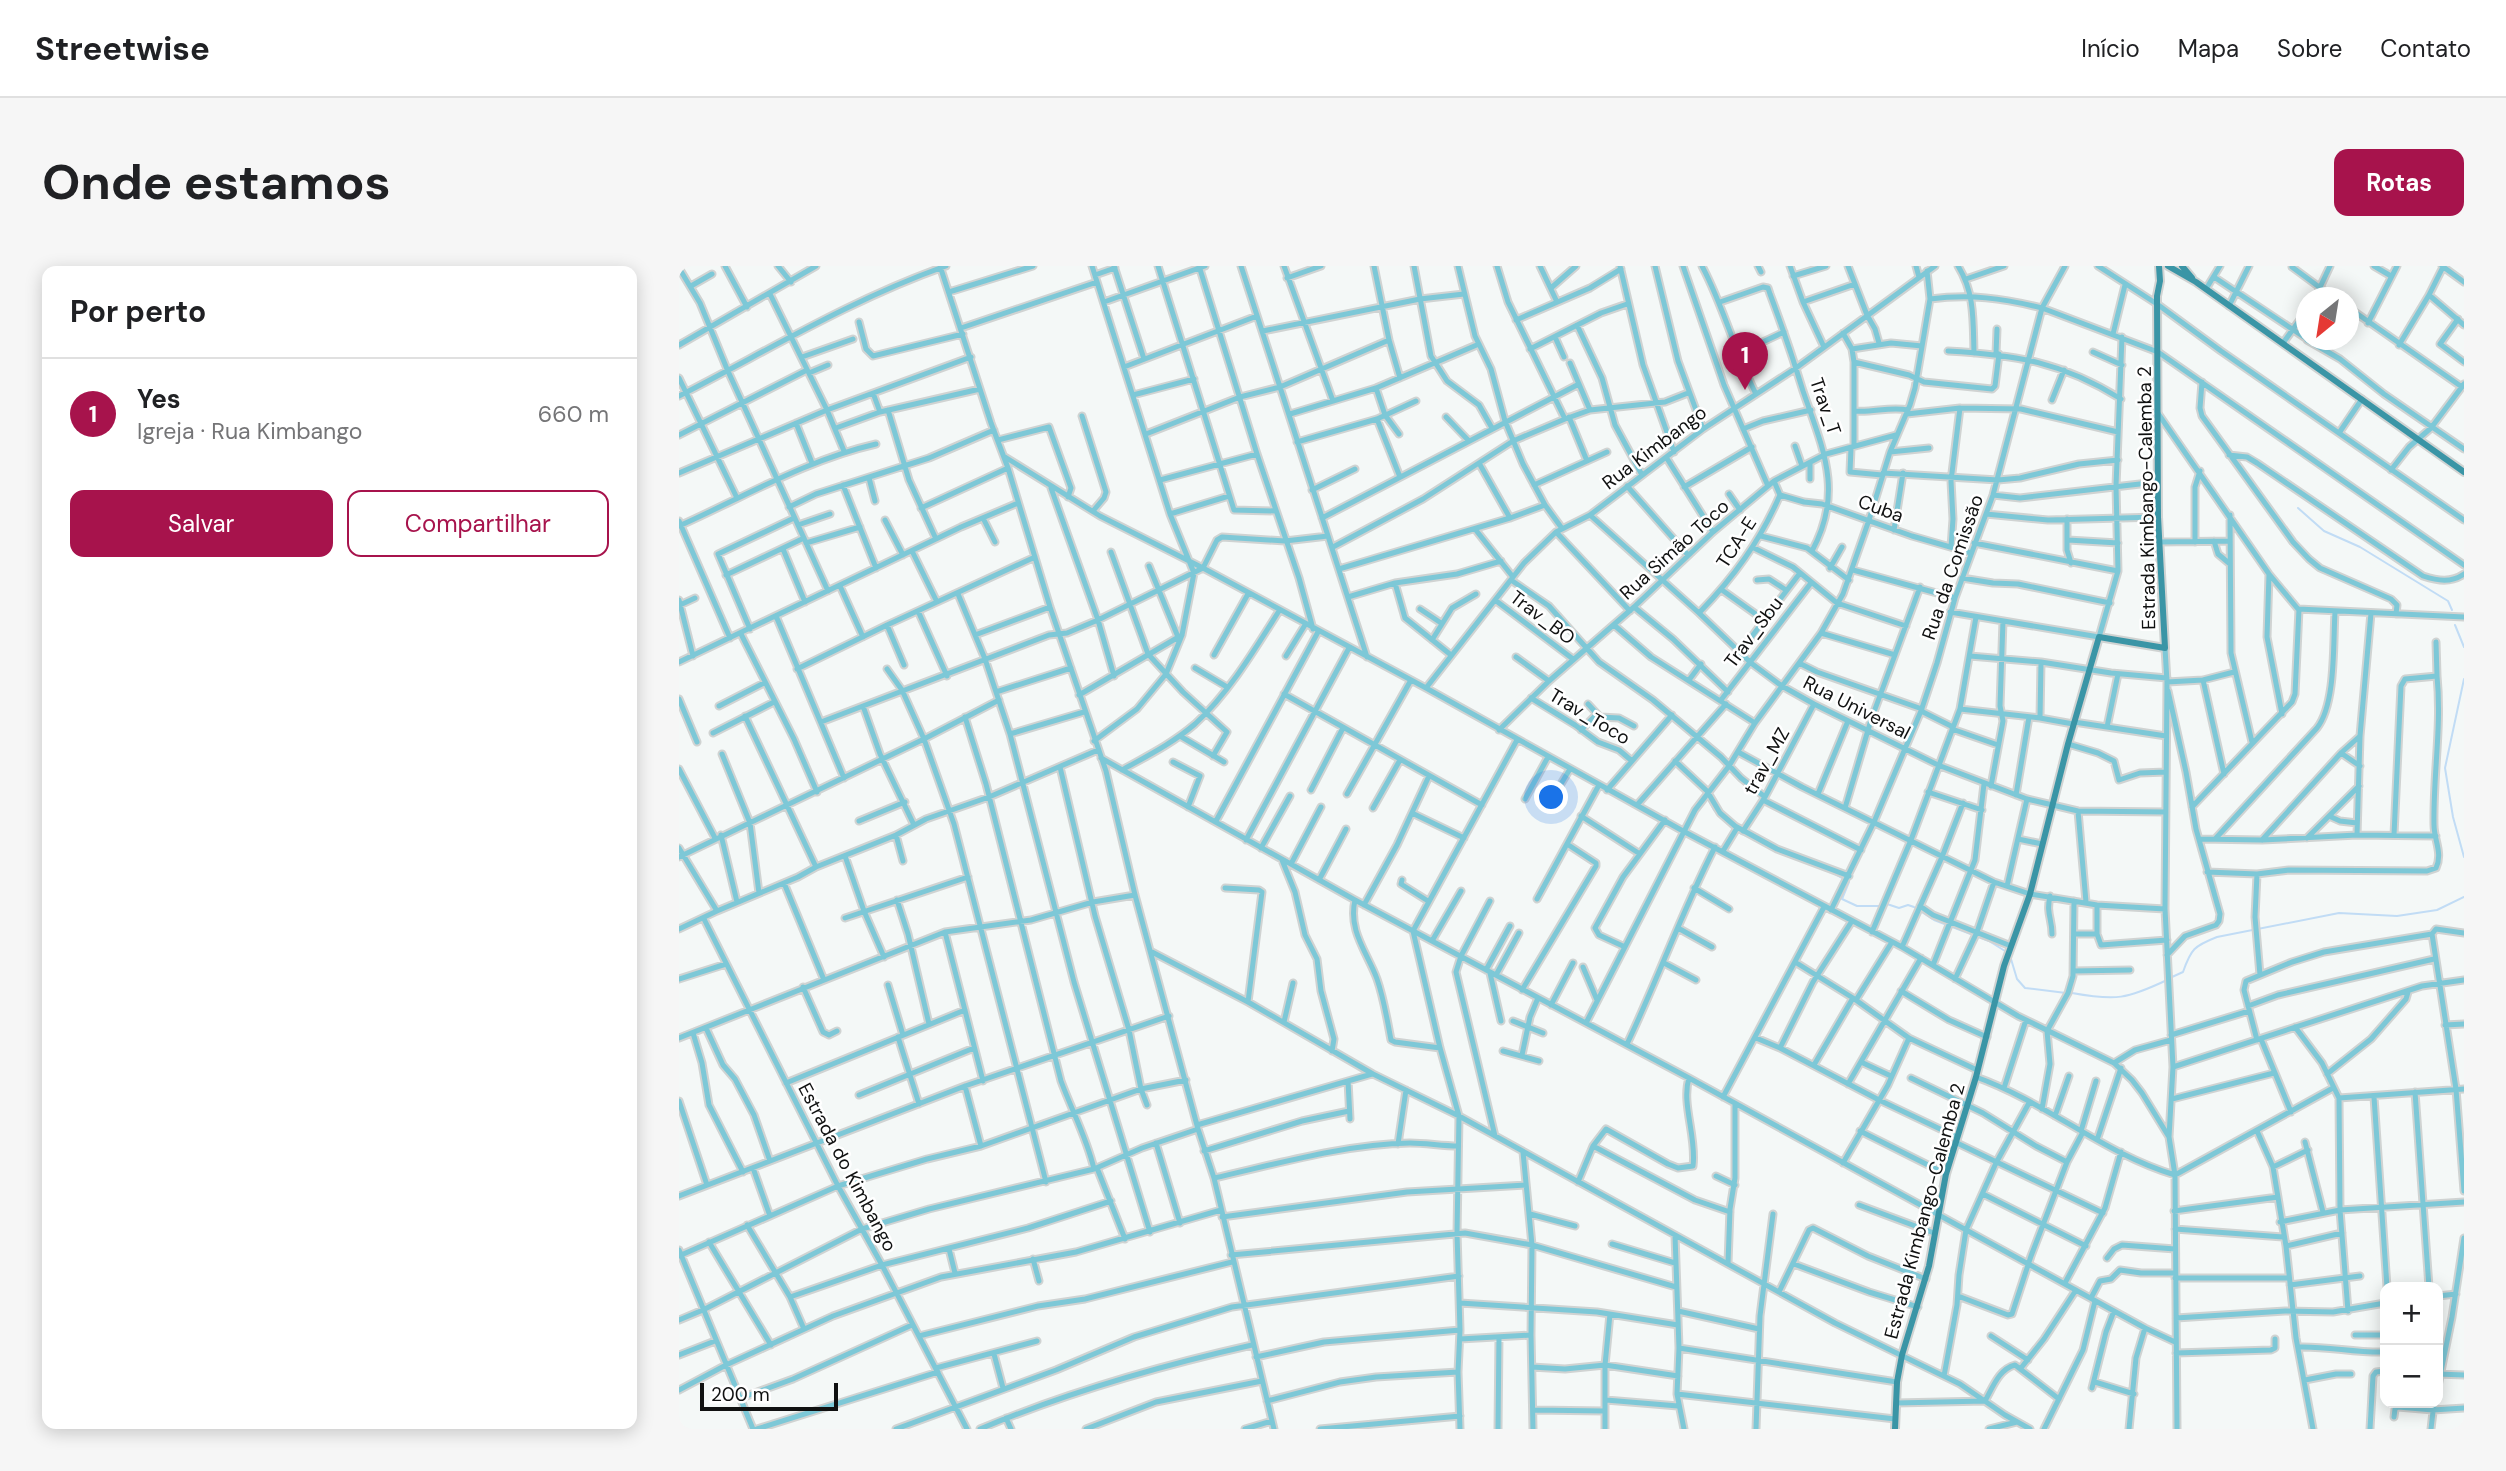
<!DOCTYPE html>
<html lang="pt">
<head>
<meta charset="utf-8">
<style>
  :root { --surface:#fff; --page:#f6f6f6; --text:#202124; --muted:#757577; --line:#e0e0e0; --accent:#a7134c }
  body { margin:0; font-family:"DM Sans",sans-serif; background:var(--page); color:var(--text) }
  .controls { position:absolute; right:21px; bottom:21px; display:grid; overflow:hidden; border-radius:14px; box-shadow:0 4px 18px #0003 }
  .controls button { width:63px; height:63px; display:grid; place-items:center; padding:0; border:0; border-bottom:2px solid var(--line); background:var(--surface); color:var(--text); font:35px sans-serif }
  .compass { position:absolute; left:1617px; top:21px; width:63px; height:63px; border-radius:50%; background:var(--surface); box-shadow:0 4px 18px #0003; rotate:210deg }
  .scale { position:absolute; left:21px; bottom:18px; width:138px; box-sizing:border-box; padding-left:7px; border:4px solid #101111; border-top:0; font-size:19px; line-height:24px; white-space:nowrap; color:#101111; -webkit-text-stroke:5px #fff; paint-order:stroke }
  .you { position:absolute; left:873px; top:532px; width:24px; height:24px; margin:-18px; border:5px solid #fff; border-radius:50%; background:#1a73e8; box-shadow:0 0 0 10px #1a73e833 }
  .badge { display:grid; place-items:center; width:46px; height:46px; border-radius:50%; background:var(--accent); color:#fff; font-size:23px; font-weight:700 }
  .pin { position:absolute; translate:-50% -58px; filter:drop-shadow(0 2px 4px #0008) }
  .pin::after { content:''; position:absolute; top:37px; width:24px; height:21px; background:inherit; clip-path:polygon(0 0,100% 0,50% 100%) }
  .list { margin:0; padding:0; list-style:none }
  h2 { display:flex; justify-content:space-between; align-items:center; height:91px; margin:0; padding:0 28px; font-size:30px }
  h2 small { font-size:23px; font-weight:400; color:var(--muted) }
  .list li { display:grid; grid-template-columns:46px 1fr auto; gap:21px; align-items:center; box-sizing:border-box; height:112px; padding:0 28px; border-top:2px solid var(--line) }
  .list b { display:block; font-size:26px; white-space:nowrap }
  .list p { margin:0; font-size:23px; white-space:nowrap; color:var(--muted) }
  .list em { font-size:23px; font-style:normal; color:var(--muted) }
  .actions { display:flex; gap:14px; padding:21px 28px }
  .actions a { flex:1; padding:16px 0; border:2px solid var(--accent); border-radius:14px; text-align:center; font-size:24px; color:var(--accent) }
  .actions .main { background:var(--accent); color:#fff }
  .map { position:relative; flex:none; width:1785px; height:1163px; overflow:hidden; border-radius:14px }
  header { display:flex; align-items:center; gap:42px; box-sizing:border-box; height:98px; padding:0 35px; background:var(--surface); border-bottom:2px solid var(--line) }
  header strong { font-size:33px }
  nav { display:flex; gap:38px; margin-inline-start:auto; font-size:24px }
  .intro { display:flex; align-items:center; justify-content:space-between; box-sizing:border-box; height:168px; padding:0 42px }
  h1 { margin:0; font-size:49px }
  .button { padding:18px 32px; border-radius:14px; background:var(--accent); color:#fff; font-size:24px; font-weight:700 }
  main { display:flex; gap:42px; padding:0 42px }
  aside { flex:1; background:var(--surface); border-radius:14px; box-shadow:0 4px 18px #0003 }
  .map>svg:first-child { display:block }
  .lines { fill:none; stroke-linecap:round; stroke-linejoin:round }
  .stream { stroke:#c1dcf5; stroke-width:2 }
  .minor-casing { stroke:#d0d3d2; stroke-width:9 }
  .major-casing { stroke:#d0d3d2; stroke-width:10 }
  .minor { stroke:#7dc8d7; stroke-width:5 }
  .major { stroke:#3a95a6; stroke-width:6 }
  .labels { text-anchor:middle; stroke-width:5; stroke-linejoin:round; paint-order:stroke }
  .street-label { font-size:19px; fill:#101111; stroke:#fff }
</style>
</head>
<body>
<header>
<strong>Streetwise</strong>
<nav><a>Início</a><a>Mapa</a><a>Sobre</a><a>Contato</a></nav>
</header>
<div class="intro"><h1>Onde estamos</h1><a class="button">Rotas</a></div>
<main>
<aside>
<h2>Por perto<small></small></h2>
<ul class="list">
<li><span class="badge">1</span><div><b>Yes</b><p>Igreja · Rua Kimbango</p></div><em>660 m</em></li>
</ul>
<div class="actions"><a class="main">Salvar</a><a>Compartilhar</a></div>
</aside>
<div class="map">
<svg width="1785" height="1163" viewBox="0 0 1785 1163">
  <rect width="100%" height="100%" fill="#f4f8f7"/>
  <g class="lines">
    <path class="stream" d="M1619 242 1645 265 1681 281 1769 335 1773 344
      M1776 359 1785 381
      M1785 413 1766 502 1774 551 1785 591
      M997 499 1004 506
      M1029 533 1035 544 1054 563
      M1059 566 1110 590
      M1152 606 1170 616 1163 633 1178 640H1203
      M1208 638 1220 642 1229 639 1235 641 1255 654 1310 675 1326 685
      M1332 693 1338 713 1346 722 1387 727
      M1493 711 1504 706C1512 683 1515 680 1538 671L1660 647 1718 650 1758 644 1785 631
      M1393 727C1437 735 1448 733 1488 714"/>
    <defs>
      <path id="minor" d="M46 0 68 41
        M99 0 112 16
        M261 0 312 157 329 202 371 341 427 505 456 629 519 863 535 912 595 1163
        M413 0 491 248 515 307 503 369 487 408 458 443 415 475
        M435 0 465 93
        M479 0 555 244 597 245
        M520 0 578 188 620 312 634 363
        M562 0 688 391
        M605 0 654 135
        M695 0 710 74 721 112
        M735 0 752 90 768 115 800 139 813 162
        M779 0 796 70 812 103 826 155 844 198 866 239 882 261
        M818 0 829 36 886 153
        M861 0 878 36
        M941 0 964 99 995 186
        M976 0 999 95 1024 163
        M1004 0 1045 119 1089 220
        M1023 0C1045 41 1056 87 1077 128
        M1079 0 1082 6
        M1111 0 1124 36 1145 81
        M1169 0 1188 49 1196 63 1200 77
        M1237 0 1240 11
        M1279 0C1296 27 1294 56 1295 87
        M1419 0 1478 38 1542 85 1785 254
        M1695 0 1712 10
        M1763 0 1785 16
        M1613 1 1655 32
        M0 2 21 37 48 103 149 325
        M416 9 436 2
        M1114 10 1147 0
        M1535 11 1628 73
        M608 12 642 0
        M1287 13 1325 0
        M12 20 33 8
        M872 22 897 0
        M1527 23 1541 0
        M270 26 354 0
        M91 28 148 144 165 185
        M1750 29 1764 1
        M1636 32 1651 0
        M1251 33C1291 28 1323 32 1363 42L1479 86 1785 299
        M425 36 526 0
        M1041 36 1084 21 1089 22 1091 28C1103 60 1114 92 1124 125 1144 183 1165 226 1133 285
        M1124 36 1176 18
        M1550 40 1570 0
        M1670 42 1783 121
        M1779 53 1761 78 1785 96
        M837 54 911 22 942 3
        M180 56 187 83 194 90 284 68
        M1689 57 1718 0
        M898 59 923 112 936 159 963 209
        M282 62 418 16
        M584 65 741 33 785 28
        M1164 67 1173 83 1175 96V180
        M1434 68 1446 19
        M876 71 885 91
        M1628 74 1661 93 1705 128 1785 183
        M1604 77 1628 44
        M0 79 137 0
        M1720 79 1750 29 1785 59
        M851 83 922 47 948 38
        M1173 83 1212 77 1243 80
        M1269 85C1338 89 1383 96 1442 133
        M1414 86 1443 99
        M1058 88 1105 66
        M1317 88 1318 63
        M123 91 174 73
        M1175 96 1230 109 1245 116 1313 123 1316 120 1320 88
        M891 97 911 144
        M445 101 578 50
        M130 107 149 99
        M0 112 58 232
        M1523 116 1521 142 1523 150 1614 276 1630 293 1641 302 1712 333 1718 339 1717 348
        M697 122 706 149 720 168
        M194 127 201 146
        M454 129 515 113
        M0 130C88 85 173 33 267 0
        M1373 134 1385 104
        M209 144 230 214 257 273
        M1175 145C1194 147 1211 140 1229 144
        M1478 146 1590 308 1619 343 1785 351
        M611 148 697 122 800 78
        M1228 148 1281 142 1342 143 1439 166
        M403 150 427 226 425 232 414 245
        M767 151 789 174
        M890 151 908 195
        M698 153 721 211
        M117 157 133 197
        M157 162 201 146 301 123
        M1064 163 1084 155 1132 144
        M1660 167 1683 133
        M467 168 561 131 601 121 710 74
        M0 169 128 104
        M319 174 370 161 392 222 389 231
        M618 176 698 153 737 135
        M1116 180 1123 200
        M1172 182 1171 206 1203 209
        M1211 186 1250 182
        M1550 189 1568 191 1578 197 1744 310C1759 315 1772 317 1785 308
        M326 191 421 250 524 302 747 422 1004 565 1223 681 1339 750 1435 797 1453 814 1463 827 1490 871 1496 909 1498 1163
        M987 191 1034 266
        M800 197 831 252
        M1131 197V213
        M1712 204 1730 181 1752 162 1785 118
        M0 207 148 144 292 91
        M1204 207 1319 214 1341 212 1400 198 1439 194
        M190 212 196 235
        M481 214 578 188
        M164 219 197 302
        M855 219 928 186
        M948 220 1009 289
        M1005 221 1073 181
        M372 222 419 354 435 410
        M633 224 676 203
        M1050 228 1061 244
        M1101 229 1125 236 1143 238 1233 270 1292 287
        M1314 229 1341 232 1478 216
        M110 241 137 228 250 192 315 164
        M242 242 329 202
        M491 248 550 230
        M1307 248 1369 254 1479 251
        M911 249 1020 347 1072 397 1103 420 1135 438 1259 499 1348 533 1399 545 1487 546
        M1551 249 1552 387 1573 476
        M304 252 316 276
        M643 252 900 118
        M1388 253V284L1392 297
        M206 254 224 289
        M0 255 51 372
        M119 259 151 248
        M0 260C65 231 127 194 197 178
        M796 263 834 311
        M1215 264 1224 207
        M877 266 951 345
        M1082 270 1128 282 1170 314
        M1389 274 1439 277
        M1535 275 1539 288 1551 298
        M1480 276 1551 275
        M1516 276V221L1521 205
        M127 277 181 261
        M1295 277 1439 305
        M654 281 744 233 834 175 886 153 911 144 986 136 1009 127
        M1272 281 1274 253 1272 215 1281 142
        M1075 282 1114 301 1158 337 1227 360
        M104 283 126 336
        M233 285 258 336
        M432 286 469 388 504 426 548 466 534 490
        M470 300 499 371
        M1151 302 1163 281
        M660 303 831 252 866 239
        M1174 304 1276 332
        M1590 308 1588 371 1603 448
        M47 309 125 272
        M1283 312 1314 317 1339 318 1431 337
        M832 314 870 340 920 396 974 434 1042 491 1062 512 1086 531
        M1078 314 1090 313 1107 324
        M716 317 726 352 772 389
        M161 320 184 371
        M1043 324 1085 354
        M279 328 306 393 331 468 395 716 471 966
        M669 331 716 317 778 308 822 295
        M0 334 14 390
        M816 334 894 393
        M1 339 16 332
        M955 341 994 373 1049 426
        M741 343 762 357
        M239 345 268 410
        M1271 346 1420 371 1439 305 1437 220 1443 71
        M1020 347C1055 311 1081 275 1101 229L1095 215
        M97 350 165 512
        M208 359 225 399
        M935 359 972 391 1076 457
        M71 363 39 288 115 252
        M1142 367 1216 389
        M62 368 115 473 138 526
        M296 369 371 341
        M753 374 773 342 797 328
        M1486 382 1488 416 1486 643 1494 801 1490 871
        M1061 386 1121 307
        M535 389 569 328
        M607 390 626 359
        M1291 390 1362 396 1432 407 1488 412
        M837 391 870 415
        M0 396 282 261 339 237
        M1120 397 1138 406 1243 443
        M516 402 548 421
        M118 403 208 359 356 291
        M208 403 223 424 245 473 275 558 367 916
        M1010 414 1022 398
        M1524 414 1545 508
        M1488 416 1524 414 1555 406
        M747 422 845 297 877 266 911 249 1024 163 1117 102 1256 0
        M317 426 392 402
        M605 428 803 539
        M400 429 503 369
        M852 432 896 459 919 476 940 484 953 495
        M0 433 18 476
        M1042 434 1132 317
        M909 438 921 451 940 452 955 460
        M40 440 85 417
        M184 440 201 488 235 559
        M1281 443 1361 452 1394 458
        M1242 445 1274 461
        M66 450 137 601
        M286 451 307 518 382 815C393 845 408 872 415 903
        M1361 452 1362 396
        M142 456 370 369 388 367 419 354 524 302 538 274 543 271 606 275 649 270
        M1395 456 1487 470
        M1428 461 1439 408
        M1273 463 1319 479
        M820 464 870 415 955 341 1034 266 1095 215 1147 188 1217 169
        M902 464 917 449
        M34 467 95 436
        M331 468 405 446
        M501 470 545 496
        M1389 478 1419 487 1435 495 1440 514 1461 507 1487 506
        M1059 486 1123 521 1315 616 1351 628 1418 639 1486 643
        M1662 487 1681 500
        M43 488 71 557 80 627
        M422 492 676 634 1010 812 1466 1062 1496 1076
        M996 495 1028 525 1041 547 1056 560 1098 583 1170 610
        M494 496 521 510 509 541
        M381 501 416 650 450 764 462 823 468 839
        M0 503 36 572
        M443 504C468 490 494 477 516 458 550 427 576 383 600 345
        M1312 520 1324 455 1321 440 1324 355
        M632 524 664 462
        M928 524 993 449
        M1249 526 1303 544
        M668 528 732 414
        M1139 528 1169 455
        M1337 529 1350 451
        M846 533 869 491
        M1084 534 1182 584
        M958 539 1047 438
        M868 541 891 503
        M1513 541 1613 436 1616 428 1620 343
        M694 542 721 494
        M1166 542 1192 454 1241 321
        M1399 545 1407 636
        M733 547 785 572
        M902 550 961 588
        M1650 550 1661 555 1678 557
        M180 555 226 536
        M537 555 639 366
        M1064 565 1086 531 1135 438
        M42 569 58 636
        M217 569 224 595
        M1678 569 1681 470 1692 347
        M1715 569 1722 420 1726 413 1758 410 1757 376
        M1537 572 1638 462C1657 438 1654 378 1656 346
        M1628 572 1680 520
        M1339 573 1363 578
        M1521 573 1583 574 1678 569 1757 570
        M567 574 670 382
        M1583 574 1662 487 1681 470
        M0 582 38 645 0 663
        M582 582 611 530
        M1044 585 1058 562
        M166 590 185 645 205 691
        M0 591 245 473 320 434
        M603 594 616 626 626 669 638 693 642 725 655 773 653 785
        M612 598 642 541
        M1528 606 1578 608 1610 604 1748 605 1757 602C1764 587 1755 574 1755 559 1754 509 1763 460 1758 410
        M1578 608 1576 651 1581 709
        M640 614 667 563
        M723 614 722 618 749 635
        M105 617 145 714
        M1328 620 1348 533
        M546 622 580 624 583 626 569 736
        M1015 622 1050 643
        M1371 630C1367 648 1373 652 1373 668
        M858 633 920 519
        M218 634 229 668 250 758
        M676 634C669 665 688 686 698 713 705 733 708 753 712 774L716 776 761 782
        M811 635 782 690 777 706 816 870
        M685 639 718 579 750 510
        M1418 639V668L1422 679 1488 674
        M1241 640 1254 649 1332 680
        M1152 644 1195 556 1242 445 1258 397 1276 332 1314 229 1363 42 1386 0
        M38 645 119 611 137 601 217 569 247 553 310 531 419 484
        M166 652 289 611
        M25 653 159 920 203 999 288 1163
        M999 662 1033 681
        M266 666 304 815
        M1193 666 1232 574 1281 443 1297 351
        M1785 667 1757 663 1753 668 1777 823 1785 925
        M1395 668H1418
        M753 675 782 625
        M946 681 920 669 916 662 944 611 986 554
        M1223 681 1263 591 1284 537
        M473 686 569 736 694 808 780 850 1156 1057 1281 1118 1326 1149 1351 1163
        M1488 689 1506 670 1537 659 1540 655 1541 648 1517 563 1507 506 1489 425
        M1116 696 1174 732 1230 772 1298 804
        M985 697 1017 714
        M1254 699 1296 594 1305 518
        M904 701 918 734
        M807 704 831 660
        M1394 705 1451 704
        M811 707 822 755
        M817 709 840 667
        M0 713 47 698
        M1276 713 1298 666 1315 616
        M209 719 224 769
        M124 721 144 766 150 769 158 765
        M843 724 917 600V597L888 578
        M1222 725 1270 754 1308 771
        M1177 734 1213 676
        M872 739 894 697
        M1569 740 1599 729 1755 693
        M834 755 864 767
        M605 756 614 717
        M907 757 1016 544 1050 500 1076 457 1142 367 1164 328 1190 254 1211 186 1231 139 1236 122 1251 33 1248 5
        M1766 759 1785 758
        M1616 761 1643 797 1660 832 1661 944 1669 1045
        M27 762 44 799 56 813 75 849 91 895
        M14 767 23 797 30 839 64 906
        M1492 769 1570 745
        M219 771 240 838
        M0 772 266 666 352 654 414 636 456 629
        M1077 772 1101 782 1200 834 1278 871
        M1582 773 1612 846
        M1578 774 1565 724 1567 715 1613 696 1645 686 1753 668
        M948 778C979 713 1003 645 1036 581
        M1101 782 1134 716 1173 655
        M824 785 860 795
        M843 789 851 751 859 732
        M1182 796 1212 810
        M1435 797 1456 784 1492 774
        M1135 799 1174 732
        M1494 801 1743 720 1785 714
        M1648 808 1692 773 1727 733 1729 726
        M1297 811C1367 836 1425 888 1496 909L1654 822
        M1232 812 1304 847 1357 880 1388 896
        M669 815 671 853
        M107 817 286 744
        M1169 818 1242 692
        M286 820 302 880
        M1325 822 1347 754
        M1736 826 1750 1021
        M180 829 295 782
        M1044 831 1145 641
        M1695 831 1708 1021
        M1660 832 1785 823
        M1493 833 1595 807
        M0 835 28 919
        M1363 843 1371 798 1368 765 1389 727 1394 710 1395 635
        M1376 850 1390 810
        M518 859 693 808
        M1181 865 1267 908
        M1402 865 1417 815
        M1578 865 1594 901 1607 980 1617 1072 1634 1163
        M1418 874 1442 802
        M1276 876 1424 947
        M1626 876 1644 946
        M477 877 501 957
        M719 878 727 824
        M914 880 1016 934 1051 946
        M525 885 623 855 670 845
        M844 886 853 979 852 1069 854 1163
        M1164 897 1209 819 1230 772
        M1594 901 1629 884
        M74 902 91 950
        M418 902 446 973
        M1037 910 1056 919
        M535 912C597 898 667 878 731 877 747 877 763 880 779 880
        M899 916 914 880 927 863 989 898 999 902 1014 900C1018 872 1002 837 1010 812
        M1304 928 1407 980
        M0 930 286 820 490 750
        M1180 939 1255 967
        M1495 945 1599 931
        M851 948 896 960
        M543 951 728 926 847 919
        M1601 956 1661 944 1785 936
        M68 959 111 1031 125 1063
        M1496 963 1604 971
        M996 969 1000 1082 998 1128 1005 1163
        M30 976 92 1079
        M933 978 996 997
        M1607 980 1663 967
        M270 983 276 1007
        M0 984 74 1163
        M552 989 786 967 853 979 997 1021
        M0 990 159 920 248 893 302 880 462 823 507 814
        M1428 992 1435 983 1443 979 1496 983
        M354 993 360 1015
        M1049 997 1051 943 1056 912V838
        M1115 998 1190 1026 1239 1041
        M1496 1012H1610
        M1386 1017 1426 942 1442 886
        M1611 1019 1681 1010
        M1100 1026 1130 964 1134 962 1189 990 1247 1013
        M1279 1030 1329 1049 1333 1048 1352 990 1388 896 1404 866
        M1759 1030 1777 1028
        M111 1031 203 999 349 962 432 935
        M1412 1032 1421 1015 1432 1013 1441 1004 1462 1007H1496
        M781 1037 918 1046 999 1059
        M999 1045 1080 1063
        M1497 1052 1606 1045 1654 1046 1706 1037
        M0 1054 24 1044 183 963 250 943 415 903 463 882 519 863
        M1676 1069H1706
        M240 1070 359 1040 406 1033 553 996
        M1312 1070 1349 1094
        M781 1073 852 1069
        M1619 1081C1650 1080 1675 1087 1706 1086
        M1000 1082 1218 1116
        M1497 1087 1592 1084 1596 1082V1073
        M315 1088 324 1122
        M0 1089 36 1075
        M577 1091 645 1076 781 1064
        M853 1101 886 1103 926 1099 999 1110
        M257 1102 358 1075
        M1342 1102 1365 1073 1397 1024
        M1759 1108 1785 1109
        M1265 1110 1278 1039 1280 1009 1287 964 1317 897 1350 837
        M1626 1114 1657 1108H1672
        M1416 1116 1455 1128
        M1759 1120 1773 1051 1785 972
        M1413 1122 1427 1066 1435 1045
        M0 1124 47 1099 154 1050 262 1011 397 986 542 944
        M998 1128 1216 1153
        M62 1132 114 1113 233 1059
        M927 1134 999 1140
        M588 1135 661 1116 697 1111 779 1106
        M1217 1137 1306 1135C1314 1121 1320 1103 1336 1099L1380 1133
        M855 1144 926 1145
        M1715 1151 1716 1143 1719 1141 1754 1144 1785 1142
        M327 1152 332 1163
        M78 1163 259 1106
        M217 1163 377 1104 455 1071 553 1041 780 1010
        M301 1163C389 1126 480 1100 573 1079
        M407 1163 477 1136 583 1115
        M566 1163 593 1155
        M641 1163 781 1150
        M781 1163 779 1106 781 1064 778 967 780 850 761 782 734 665 838 474
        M819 1163 820 1071
        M926 1163V1099L931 1048
        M1077 1163 1081 1050 1094 948
        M1310 1163 1338 1156
        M1365 1163 1404 1084 1416 1035
        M1450 1163 1457 1092 1466 1062
        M1691 1163 1694 1110 1697 1106 1706 1105
        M1752 1163 1755 1137"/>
      <path id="major" d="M1489 0 1517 16 1785 206
        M1503 0 1513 12
        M1216 1163 1218 1116 1223 1089 1250 1000 1267 908 1297 811 1325 700 1351 628 1389 478 1420 371 1486 382 1479 251 1478 30 1481 15 1480 0"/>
    </defs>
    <use href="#minor" class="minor-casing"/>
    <use href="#major" class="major-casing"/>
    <use href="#minor" class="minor"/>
    <use href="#major" class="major"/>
  </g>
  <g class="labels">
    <g class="street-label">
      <text transform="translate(1147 140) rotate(71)" y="7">Trav_T</text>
      <text transform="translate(975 181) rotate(-37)" y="7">Rua Kimbango</text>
      <text transform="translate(1467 232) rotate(-91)" y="7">Estrada Kimbango-Calemba 2</text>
      <text transform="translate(1202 242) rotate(20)" y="7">Cuba</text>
      <text transform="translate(1057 276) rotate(-57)" y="7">TCA-E</text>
      <text transform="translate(995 283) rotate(-42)" y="7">Rua Simão Toco</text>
      <text transform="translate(1273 301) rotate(-71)" y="7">Rua da Comissão</text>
      <text transform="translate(864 351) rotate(37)" y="7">Trav_BO</text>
      <text transform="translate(1074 366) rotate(-53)" y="7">Trav_Sbu</text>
      <text transform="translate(1178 441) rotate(27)" y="7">Rua Universal</text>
      <text transform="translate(911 450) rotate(31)" y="7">Trav_Toco</text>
      <text transform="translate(1087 495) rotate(-61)" y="7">trav_MZ</text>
      <text transform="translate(169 901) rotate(62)" y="7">Estrada do Kimbango</text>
      <text transform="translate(1245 945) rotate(-75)" y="7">Estrada Kimbango-Calemba 2</text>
    </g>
  </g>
</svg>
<div class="controls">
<button>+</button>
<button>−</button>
</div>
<svg class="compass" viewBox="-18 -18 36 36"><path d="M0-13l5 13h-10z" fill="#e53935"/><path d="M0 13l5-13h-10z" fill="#757577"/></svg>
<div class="scale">200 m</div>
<div class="you"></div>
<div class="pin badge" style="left:1066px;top:124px">1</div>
</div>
</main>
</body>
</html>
